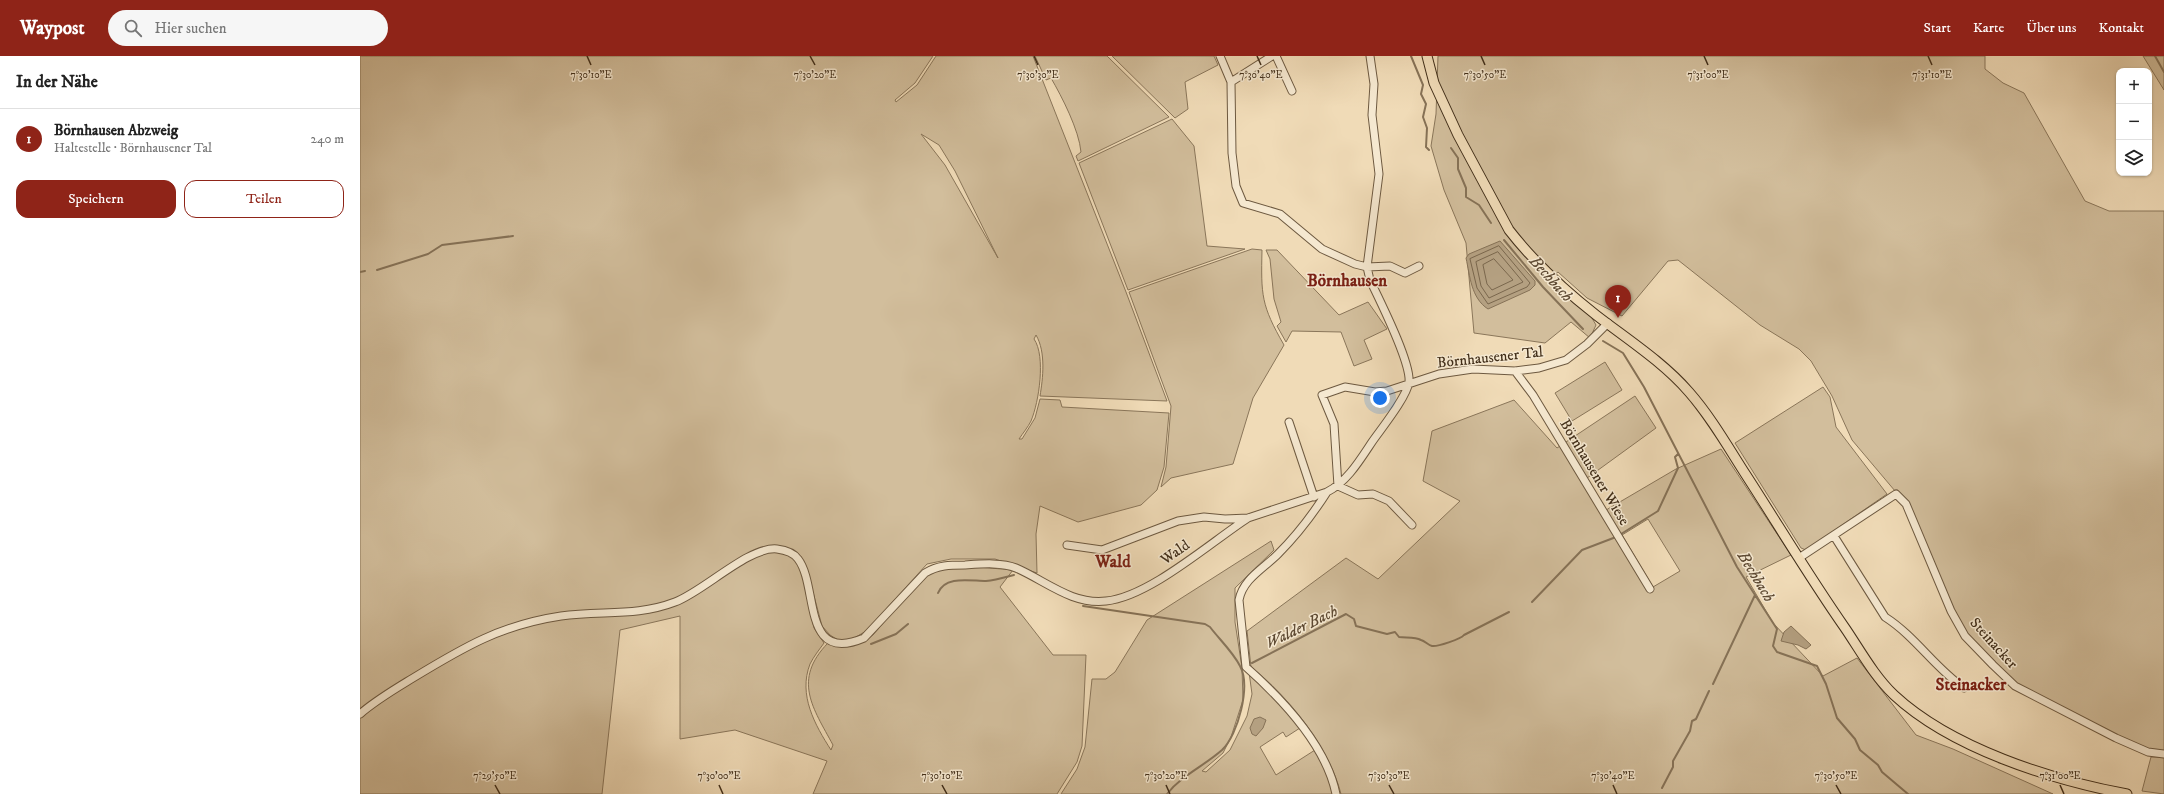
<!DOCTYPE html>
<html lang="de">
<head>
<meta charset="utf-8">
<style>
  :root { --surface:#fff; --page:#f6f6f6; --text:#222; --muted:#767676; --line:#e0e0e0; --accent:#8f2418 }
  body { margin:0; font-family:"IM FELL DW Pica",serif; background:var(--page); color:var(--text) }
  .controls { position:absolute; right:12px; top:12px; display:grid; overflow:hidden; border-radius:8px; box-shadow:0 1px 3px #0004 }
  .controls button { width:36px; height:36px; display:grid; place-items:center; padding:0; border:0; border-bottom:1px solid var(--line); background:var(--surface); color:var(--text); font:20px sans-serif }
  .you { position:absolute; left:1020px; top:342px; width:14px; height:14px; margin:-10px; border:3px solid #fff; border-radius:50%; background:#1a73e8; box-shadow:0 0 0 6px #1a73e833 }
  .badge { display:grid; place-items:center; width:26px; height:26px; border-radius:50%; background:var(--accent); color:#fff; font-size:13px; font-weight:700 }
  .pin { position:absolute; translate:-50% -33px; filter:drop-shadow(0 1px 2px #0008) }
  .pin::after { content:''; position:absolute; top:21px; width:14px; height:12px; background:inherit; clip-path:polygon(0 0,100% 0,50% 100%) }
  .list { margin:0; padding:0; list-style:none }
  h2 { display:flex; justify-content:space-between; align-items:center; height:52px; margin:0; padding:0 16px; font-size:17px }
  h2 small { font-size:13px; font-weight:400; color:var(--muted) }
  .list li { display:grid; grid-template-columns:26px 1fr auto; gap:12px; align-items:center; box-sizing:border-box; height:60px; padding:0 16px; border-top:1px solid var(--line) }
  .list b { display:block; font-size:15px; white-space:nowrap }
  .list p { margin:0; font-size:13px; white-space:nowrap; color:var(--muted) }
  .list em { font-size:13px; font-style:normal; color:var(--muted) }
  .actions { display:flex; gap:8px; padding:12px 16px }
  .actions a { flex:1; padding:9px 0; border:1px solid var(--accent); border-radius:12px; text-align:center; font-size:14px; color:var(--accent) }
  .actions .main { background:var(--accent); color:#fff }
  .icon { flex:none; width:22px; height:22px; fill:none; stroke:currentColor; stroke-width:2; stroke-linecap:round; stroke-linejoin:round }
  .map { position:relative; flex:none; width:1804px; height:738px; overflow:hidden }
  header { display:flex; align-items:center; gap:24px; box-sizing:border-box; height:56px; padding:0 20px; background:var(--accent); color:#fff }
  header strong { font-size:19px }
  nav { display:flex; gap:22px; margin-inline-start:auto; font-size:14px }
  .search { width:280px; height:36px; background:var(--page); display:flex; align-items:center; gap:10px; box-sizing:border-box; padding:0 14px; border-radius:22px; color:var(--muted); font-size:15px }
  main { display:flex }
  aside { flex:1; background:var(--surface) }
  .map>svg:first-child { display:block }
  .green { fill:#d2be9c; stroke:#8a765a; fill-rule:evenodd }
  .water { fill:#b4a081; stroke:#867257 }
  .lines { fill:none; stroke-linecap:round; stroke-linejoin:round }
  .shore { stroke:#7a674d; stroke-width:1 }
  .stream { stroke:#867257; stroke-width:2 }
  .minor-casing { stroke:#6d5940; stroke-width:9 }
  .major-casing { stroke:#412e19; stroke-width:11 }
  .minor { stroke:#f5e8d0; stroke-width:7 }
  .major { stroke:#f0dbb7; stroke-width:9 }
  .ticks { fill:none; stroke:#412e19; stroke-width:1.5 }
  .labels { text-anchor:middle; stroke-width:3; stroke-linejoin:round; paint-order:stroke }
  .street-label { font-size:15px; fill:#412e19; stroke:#f5e8d0 }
  .water-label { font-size:16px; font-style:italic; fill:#5e4a33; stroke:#f5e8d0 }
  .quarter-label { font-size:17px; font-weight:bold; fill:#7a1f14; stroke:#f5e8d0 }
  .ticks-label { font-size:10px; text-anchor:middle; fill:#412e19; stroke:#f5e8d0; stroke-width:3; stroke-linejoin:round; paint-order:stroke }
</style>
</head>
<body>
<header>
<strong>Waypost</strong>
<div class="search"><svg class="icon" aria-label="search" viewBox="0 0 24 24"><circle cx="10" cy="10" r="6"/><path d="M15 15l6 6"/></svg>Hier suchen</div>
<nav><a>Start</a><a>Karte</a><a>Über uns</a><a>Kontakt</a></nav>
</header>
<main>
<aside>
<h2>In der Nähe<small></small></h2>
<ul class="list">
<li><span class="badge">1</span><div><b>Börnhausen Abzweig</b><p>Haltestelle · Börnhausener Tal</p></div><em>240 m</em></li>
</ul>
<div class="actions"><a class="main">Speichern</a><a>Teilen</a></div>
</aside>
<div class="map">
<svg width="1804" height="738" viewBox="0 0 1804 738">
  <rect width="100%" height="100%" fill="#f0dbb7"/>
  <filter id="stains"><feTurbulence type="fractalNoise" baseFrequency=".005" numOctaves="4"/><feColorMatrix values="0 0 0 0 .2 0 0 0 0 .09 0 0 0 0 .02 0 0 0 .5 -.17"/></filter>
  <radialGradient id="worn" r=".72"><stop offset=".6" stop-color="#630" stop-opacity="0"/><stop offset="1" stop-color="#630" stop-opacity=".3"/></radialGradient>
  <path class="green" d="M0 0H573L555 27 535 44 536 46 557 29 576 0H673L766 236 807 345 680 340C683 322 686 296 676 279L674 283C686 300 679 346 671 365 668 371 663 377 659 383H662L675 362 680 343 700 344 702 351 809 357 804 411 797 434 781 449 718 466 680 450 676 478 677 517 635 503H591L567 508 506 575 491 584H478L470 579 462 570 453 536 446 537 454 572 464 587C459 594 454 600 450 608 438 639 455 669 471 694L473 689C453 652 432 624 468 587 486 592 498 591 513 579 531 559 557 519 583 511 594 508 639 513 653 514L640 531 693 599H726L722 690 717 706 697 738H453L467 705 375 674 320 683V560L260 574 242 738H0ZM561 78 579 89 595 115 638 202 585 109Z
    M675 0H747L809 61 718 105 716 100 721 96C719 74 702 41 691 22L686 24Z
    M752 0H854L858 9 825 26 828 53 815 62Z
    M1078 0H1625V13L1643 27 1664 37 1725 145 1749 155H1804V695H1792L1756 682 1655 630 1605 580 1546 448 1492 384 1472 340 1451 305 1439 293 1400 269 1318 204 1308 205 1262 260 1227 242 1198 216 1189 223 1229 257 1236 269 1230 282 1211 266 1185 287 1114 277 1106 187 1084 134 1071 90 1076 58Z
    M1783 0H1804V34Z
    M812 63 834 90 847 190 885 193 768 234 719 107Z
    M892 193 902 194C901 239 901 249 924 289L893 342 873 408 811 422 801 431 806 411 811 350 769 236Z
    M906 194H917L979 259 1008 246 1027 273 1004 284 1012 303 994 310 981 276 932 275 926 286 917 270 921 266 914 243 910 203Z
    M1245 306 1262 334 1212 365 1195 337Z
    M1463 331 1470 341 1476 371 1527 438 1446 494 1441 492 1375 387Z
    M1275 340 1296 372 1223 425 1241 457 1316 413 1361 393 1431 499 1386 521 1413 567 1463 620 1497 602 1556 679 1593 693 1693 738H981C969 691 929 641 891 611L887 575 986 502 1018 523 1100 445 1063 425 1072 375 1154 344 1197 392ZM1288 463 1320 515 1293 531 1262 479Z
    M911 485 914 494 875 532V566L882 612 883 644 871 681 863 697 842 715 846 716 870 694 887 660 892 638 889 616 921 647 940 672 926 681 923 676 900 691 916 719 955 694 963 705 974 738H701L717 713 725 691 732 623H746L755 616 787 564Z
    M1791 701H1804V738L1782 735Z"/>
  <path class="water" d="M1140 185 1175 225V229L1170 234 1128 253C1111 242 1110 220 1106 202L1109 198Z
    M1431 570 1451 589 1446 593 1438 589 1421 585 1424 576Z
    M900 661 906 664 903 672 896 680 892 678 890 672 894 663Z"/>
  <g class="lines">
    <path class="shore" d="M1139 190 1170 227 1167 231 1128 248 1117 232 1110 203Z
      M1138 196 1163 226 1129 242 1121 230 1116 206Z
      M1134 203 1153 224 1132 234 1127 228 1123 209Z"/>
    <path class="stream" d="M1051 0 1063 29 1061 38 1066 48 1063 61 1067 72 1066 91 1069 94
      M1795 0 1804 16
      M1091 92 1098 102V113L1106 132V141L1119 149 1131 167
      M1144 184 1183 231 1223 273
      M17 214 68 198 82 189 153 180
      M0 216 5 215
      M1243 285 1263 297 1284 331 1377 511 1417 573 1413 590 1417 596 1457 610 1466 628 1477 662 1495 683 1500 694 1518 709 1522 716 1548 738
      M1261 478 1298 455 1318 412 1315 401 1318 398
      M578 537C585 519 611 525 626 525 636 524 646 521 654 519
      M1172 546 1222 494 1256 481
      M723 550 845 568 850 571C859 583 873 596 880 610 891 630 878 679 862 694 844 710 822 719 807 738
      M511 588 536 578 548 568
      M892 607 986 558 994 563 996 570 1027 578 1035 576 1039 581C1046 582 1055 581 1061 584 1065 585 1068 589 1072 590 1077 591 1101 583 1104 579L1149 556
      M1353 628 1395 539
      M1302 732 1313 711V705L1330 675 1332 665 1336 663 1349 635"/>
    <defs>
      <path id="minor" d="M860 0 871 26 872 97 876 130 883 147 920 158 962 193 995 208 1007 211 1030 210 1045 217 1059 210
        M916 0 932 35
        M871 26 912 0
        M1155 315 1173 339 1290 533
        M929 366 954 441
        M967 436C953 458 936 480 918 498 903 513 883 523 879 544L886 611C922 643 966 689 976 738
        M1052 469 1029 445 1013 438 998 439 978 430 974 368 962 339 985 331 1015 336 1027 335 1079 318 1113 313 1155 315 1179 312 1206 304 1227 288 1248 267
        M1474 480 1525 561C1555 580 1575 612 1604 632
        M707 489 742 494 818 465 844 461 865 463 888 462 967 436C987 426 1000 404 1012 386 1021 373 1047 341 1049 326 1051 306 1020 245 1010 224L1007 211 1019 118 1012 59 1014 28 1010 0
        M1439 502 1536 438 1546 448 1591 555 1605 580 1633 609 1655 630 1756 682 1788 696 1804 698
        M0 658C16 644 35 633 53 622 104 591 141 569 201 560 241 554 276 561 315 546 343 536 389 490 417 493 425 494 433 496 438 503 459 530 441 609 504 582L565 517C578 509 590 509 605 509 620 508 642 506 656 512 686 525 712 549 746 545 789 541 851 486 888 462"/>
      <path id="major" d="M1067 0 1074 27 1098 79 1149 174C1174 206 1204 234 1236 259 1267 283 1303 306 1329 336 1351 361 1368 391 1386 419 1419 470 1450 522 1485 572 1500 594 1514 620 1534 639 1591 692 1691 724 1767 738"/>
    </defs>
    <use href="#minor" class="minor-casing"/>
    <use href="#major" class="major-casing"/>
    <use href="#minor" class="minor"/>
    <use href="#major" class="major"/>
  </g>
  <path class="ticks" d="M227 0 231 9M450 0 455 9M674 0 678 9M897 0 901 9M1121 0 1125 9M1344 0 1348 9M1568 0 1572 9M135 729 140 738M359 729 363 738M582 729 587 738M806 729 810 738M1029 729 1034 738M1253 729 1257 738M1476 729 1481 738M1700 729 1704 738"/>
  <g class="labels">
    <g class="street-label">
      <text transform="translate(1130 301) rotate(-6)" y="5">Börnhausener Tal</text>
      <text transform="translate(1235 416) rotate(59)" y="5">Börnhausener Wiese</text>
      <text transform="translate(815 496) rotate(-35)" y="5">Wald</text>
      <text transform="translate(1634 587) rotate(48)" y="5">Steinacker</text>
    </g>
    <g class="water-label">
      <text transform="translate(1192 222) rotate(48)" y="6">Bechbach</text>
      <text transform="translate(1397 520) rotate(59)" y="6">Bechbach</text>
      <text transform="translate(941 570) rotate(-26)" y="6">Walder Bach</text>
    </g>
    <g class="quarter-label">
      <text x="987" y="230">Börnhausen</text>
      <text x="753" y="511">Wald</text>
      <text x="1611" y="634">Steinacker</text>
    </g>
  </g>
  <g class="ticks-label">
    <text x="231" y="22">7°30'10"E</text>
    <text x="455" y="22">7°30'20"E</text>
    <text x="678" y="22">7°30'30"E</text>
    <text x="901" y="22">7°30'40"E</text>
    <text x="1125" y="22">7°30'50"E</text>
    <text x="1348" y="22">7°31'00"E</text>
    <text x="1572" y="22">7°31'10"E</text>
    <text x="135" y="723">7°29'50"E</text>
    <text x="359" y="723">7°30'00"E</text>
    <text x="582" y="723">7°30'10"E</text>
    <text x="806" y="723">7°30'20"E</text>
    <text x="1029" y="723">7°30'30"E</text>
    <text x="1253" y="723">7°30'40"E</text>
    <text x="1476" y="723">7°30'50"E</text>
    <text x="1700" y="723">7°31'00"E</text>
  </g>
  <rect width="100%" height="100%" filter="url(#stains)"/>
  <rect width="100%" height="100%" fill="url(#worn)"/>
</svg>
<div class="controls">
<button>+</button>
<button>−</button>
<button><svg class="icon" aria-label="layers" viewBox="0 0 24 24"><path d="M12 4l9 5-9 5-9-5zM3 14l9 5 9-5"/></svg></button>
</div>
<div class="you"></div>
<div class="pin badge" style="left:1258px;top:262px">1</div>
</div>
</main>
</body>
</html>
